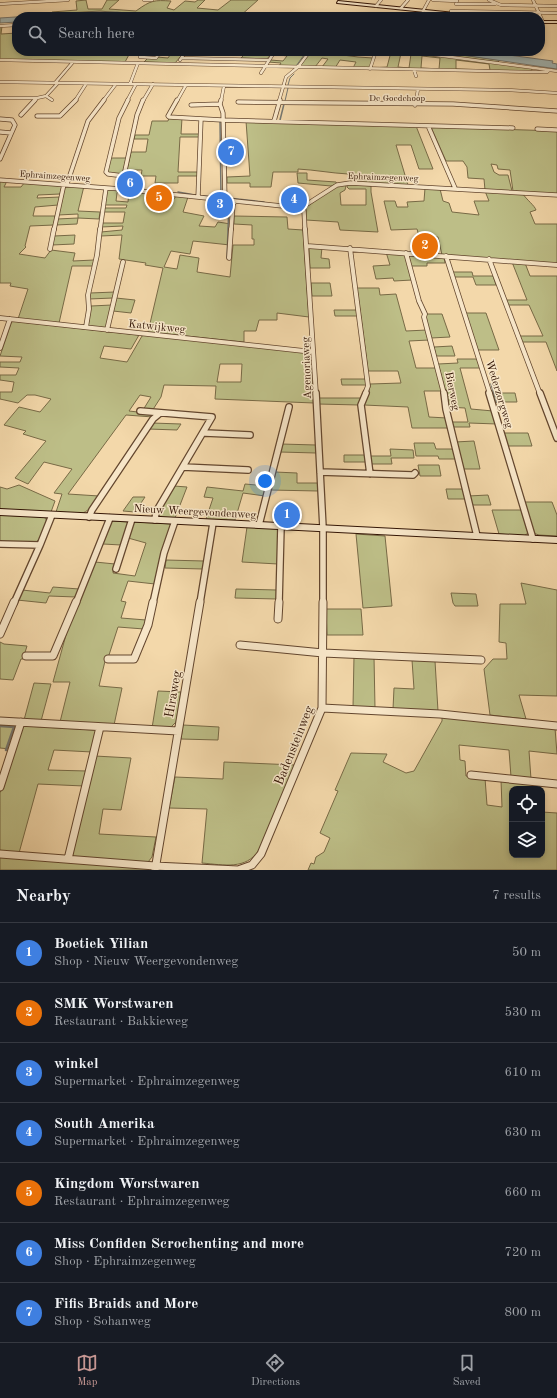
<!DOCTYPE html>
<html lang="en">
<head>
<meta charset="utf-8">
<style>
  :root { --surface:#171b24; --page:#242831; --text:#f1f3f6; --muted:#9ea1a6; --line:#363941; --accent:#c59692 }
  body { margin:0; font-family:"Old Standard TT",serif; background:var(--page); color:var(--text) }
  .controls { position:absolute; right:12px; bottom:12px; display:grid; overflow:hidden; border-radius:8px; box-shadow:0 2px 6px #0003 }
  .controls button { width:36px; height:36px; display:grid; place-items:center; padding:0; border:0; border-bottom:1px solid var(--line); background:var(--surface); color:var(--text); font:20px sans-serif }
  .you { position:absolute; left:265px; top:481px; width:14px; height:14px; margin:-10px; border:3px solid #fff; border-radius:50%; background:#1a73e8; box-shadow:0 0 0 6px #1a73e833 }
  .badge { display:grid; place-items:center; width:26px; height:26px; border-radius:50%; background:var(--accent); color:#fff; font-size:13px; font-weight:700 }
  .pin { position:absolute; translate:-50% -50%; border:2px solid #fff; box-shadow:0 1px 4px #0006 }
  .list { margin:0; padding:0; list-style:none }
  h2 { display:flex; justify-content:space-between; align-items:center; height:52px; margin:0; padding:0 16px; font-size:17px }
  h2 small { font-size:13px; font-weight:400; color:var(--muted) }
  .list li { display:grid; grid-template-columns:26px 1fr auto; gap:12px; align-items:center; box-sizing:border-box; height:60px; padding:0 16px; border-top:1px solid var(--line) }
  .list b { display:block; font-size:15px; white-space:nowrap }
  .list p { margin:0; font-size:13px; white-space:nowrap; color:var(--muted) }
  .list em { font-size:13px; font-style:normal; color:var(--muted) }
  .icon { flex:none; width:22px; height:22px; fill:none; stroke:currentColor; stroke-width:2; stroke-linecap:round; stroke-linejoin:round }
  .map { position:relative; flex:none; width:557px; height:870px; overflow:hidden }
  .search { position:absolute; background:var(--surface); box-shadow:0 2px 6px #0003; left:12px; right:12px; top:12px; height:44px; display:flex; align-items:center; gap:10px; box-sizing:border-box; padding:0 14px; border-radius:16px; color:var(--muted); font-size:15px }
  .sheet { height:472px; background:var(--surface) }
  nav { display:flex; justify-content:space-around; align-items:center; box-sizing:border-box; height:56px; border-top:1px solid var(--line); background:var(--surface); font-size:11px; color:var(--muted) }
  nav a { display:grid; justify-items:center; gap:2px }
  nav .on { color:var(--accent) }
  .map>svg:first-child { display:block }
  .green { fill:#bdbe87; stroke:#786a46; fill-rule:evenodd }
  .water { fill:#a1b6b5; stroke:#75766f }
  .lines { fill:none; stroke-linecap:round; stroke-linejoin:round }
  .stream-far3 { stroke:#75766f; stroke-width:1 }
  .stream-far2 { stroke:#75766f; stroke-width:1.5 }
  .stream-far1 { stroke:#75766f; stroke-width:2 }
  .stream { stroke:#75766f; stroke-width:2.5 }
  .street-far4-casing { stroke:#63462e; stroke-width:3.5 }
  .street-far3-casing { stroke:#63462e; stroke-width:5 }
  .street-far2-casing { stroke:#63462e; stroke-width:5.5 }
  .street-far1-casing { stroke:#63462e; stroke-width:8 }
  .street-casing { stroke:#63462e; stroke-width:9 }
  .secondary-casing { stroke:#331505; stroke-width:2 }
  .street-far4 { stroke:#f7e6c8; stroke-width:2.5 }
  .street-far3 { stroke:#f7e6c8; stroke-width:3.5 }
  .street-far2 { stroke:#f7e6c8; stroke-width:4 }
  .street-far1 { stroke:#f7e6c8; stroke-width:5.5 }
  .street { stroke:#f7e6c8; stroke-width:7 }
  .secondary { fill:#f7e6c8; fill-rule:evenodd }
  .labels { text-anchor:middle; stroke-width:3; stroke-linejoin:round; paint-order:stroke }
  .far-street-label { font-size:9px; fill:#331505; stroke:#f7e6c8 }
  .street-label { font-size:11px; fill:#331505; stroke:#f7e6c8 }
  .near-street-label { font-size:13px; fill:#331505; stroke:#f7e6c8 }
</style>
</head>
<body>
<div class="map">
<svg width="557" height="870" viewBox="0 0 557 870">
  <rect width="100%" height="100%" fill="#f3d8aa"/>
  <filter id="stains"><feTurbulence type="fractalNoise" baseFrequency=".005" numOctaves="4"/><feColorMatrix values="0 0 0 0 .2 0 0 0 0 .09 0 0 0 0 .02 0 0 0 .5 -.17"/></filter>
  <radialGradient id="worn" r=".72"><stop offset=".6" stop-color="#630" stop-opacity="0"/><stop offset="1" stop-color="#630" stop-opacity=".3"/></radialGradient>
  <path class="green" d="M86 0 88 9H102L107 0H119L109 9 136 11C151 0 154 0 171 1L167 8 174 10 185 1 195 2 198 0H205L197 8 218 10 231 0H258L239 17H161L100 11 52 14V12L77 10 76 1Z
    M0 26H2L1 34 17 33V51H131L125 62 0 60Z
    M152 51H160L157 57 168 58 170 55H182L175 63 144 62 148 58 141 57 142 52 151 53Z
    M260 51 273 52 267 59 241 58 246 53 257 54Z
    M276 51H309L307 53 290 52 289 54 306 55 298 66H279L281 63 268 62 270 60 283 61 287 56 274 54Z
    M312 51 358 57 373 58 370 68H353L356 62 340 60 335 68 322 67 328 59 322 58 315 67 300 66Z
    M385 51H401L533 68 530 72 372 68 387 67 391 52ZM401 53 411 54 409 68 398 67ZM422 56 440 58 439 69 421 68ZM456 60 489 64 490 70 456 69Z
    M408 51H435L500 60 498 62Z
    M169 118H182L181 134H199V137H180L178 172H198V176H178V183H155L156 176H141L142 170H127L131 152H146L148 139H134L135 135H149L152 121H168Z
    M246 121 416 126 433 169H419L411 145H396L408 185 351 182 348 174C330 173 316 170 298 169V172H273L271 187H250V183H227V177L250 176Z
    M431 127 557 131V194L513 191 510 170 498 169 497 165 491 164 494 172 499 175H508L512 191 485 190 484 179 468 178 467 167 463 161H446Z
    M110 158H127L123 175 109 174 107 170Z
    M297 173H307V180L336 182 337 184 331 186 298 183Z
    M0 181H7L4 187H21L25 182 62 186 60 194 38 195 37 198 60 197 58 205 35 207 33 216H55L54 225 30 226 25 246 26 247 19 254 45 258 51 250 75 253 73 261 94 260 93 266H72L59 323 18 319 28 289 10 286 11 283H0Z
    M348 184 371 186V192L378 232 340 230 338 222 306 220V207L337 186 344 185 346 186 345 190 340 193 341 205H366V189H349L347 187Z
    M64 186H84L78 211 100 212 99 219 78 218 77 224 56 225 57 219 78 218V214L58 215Z
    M425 188 440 189 443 201 449 203 452 212 479 215 474 201H489L485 191 523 194C526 199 535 206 536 210L530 212 535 224H557V264L442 255 438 237 419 236 417 229 391 230 384 201H395L397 207H408L407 202 424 201Z
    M107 189 119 190 117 193 116 201 128 202 129 191 158 194 151 207 167 209 176 196 188 197 183 212 204 216 199 226 215 227 218 222 231 224 230 245 193 241 190 254 171 251 164 267 177 269 180 255 199 258 197 272 230 277 233 245H254V239H252V225L234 224V216L287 217 288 229 303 230 309 317 277 313V320H259L256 331H244V342L148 332 163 268 145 265 146 263 119 259 122 235 101 236V232L122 230 123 226 101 227 102 223H123L125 212H104V208H126L127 205H105Z
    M75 235 74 244 52 245 54 236Z
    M309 247H322L321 258 329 259 330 268H310Z
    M386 252 405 253 412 280 394 281 393 278 376 279 373 266 390 265Z
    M407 254 444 258 445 263H427V266H410Z
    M512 262 525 263 530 276H557V371L546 342H521L519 336H543L529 305H508L506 300H527Z
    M452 272H472L473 276H493L496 285H476L473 277H453Z
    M311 283H330L332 296H312Z
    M357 288H379L380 295 396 294 406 331 427 330 429 340 409 341 416 368H437L443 391H424L429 417 447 418 449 428H412L408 407 364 405C363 397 371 391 370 384L401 383 398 371H368Z
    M115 292 113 298 89 299 90 293Z
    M116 298 135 300 131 313 113 311Z
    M112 305 106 328 88 326 91 306Z
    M334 310H357L358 316H335Z
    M466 313H486L499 350H477Z
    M426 314H442L450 337 431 338 425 317Z
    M12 321 139 335 131 349 104 346 100 358 127 362 142 336 145 335 310 352 314 403 215 399 216 386 164 385 161 397 152 411 143 410 151 397 140 395 129 411 155 414 153 417 126 415 68 494 99 496C83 519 83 514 56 512L62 494 54 493 72 469 44 462 28 484 15 478 46 441 23 434 26 431 4 425 19 407 40 412 51 399 35 395H27L18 403 0 399V392H12L14 382 0 380V375H16L19 368 0 367V362H20L22 357 0 356ZM242 364 241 382H217L220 364Z
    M452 346 455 356H436L434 347Z
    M457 359H477L480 368H460L471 409 493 411 497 424 469 423 470 427H452L450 422H468L465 408 447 407 445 389 438 364 458 363Z
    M341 379H366L367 385H342Z
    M491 393H515L517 402H494Z
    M318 398H362L359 405 318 404Z
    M152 423 181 424 177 430 148 429Z
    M503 433H528L532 446H507Z
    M474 441 480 469H461L455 442Z
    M414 443H434L436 449H454L456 459H439L438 456H416Z
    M281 444 316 445V453L280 452Z
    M390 449 413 450 414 458H391L392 464H371L370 456H391Z
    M344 455H366V462H344Z
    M418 465H439L441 476H420Z
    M275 472 297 473V483H318V491L270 490Z
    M245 484 267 486 265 496 243 493 235 520 206 519 213 498 204 497 207 487 243 491Z
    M19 485 55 501 51 512 0 509V487L7 489Z
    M174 486 187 487 175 518 159 517 158 513Z
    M446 489H463L465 499H448Z
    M488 495 491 505H471L468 496Z
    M133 497H145L135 512 123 511Z
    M524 502H552L557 515V536L539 535 533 533Z
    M492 510H521L528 533 524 536 499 534Z
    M0 515 41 517 46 518C48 527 42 537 35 543H0Z
    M112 521 129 522 121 545 103 544Z
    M135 522 172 524 155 584 128 581 121 601 126 602 121 618 146 620 144 629 118 627 109 655 106 657 99 686 122 688 114 725 60 722 70 682H53L69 624 95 562 115 564 113 573 135 576 146 543 128 538 132 524Z
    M247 527 278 529 279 538 278 564 242 562Z
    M356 534 385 536 392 606 363 608Z
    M166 560 204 561 203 569 165 568Z
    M521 583 557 590V696L519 695 526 719 490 715 484 669 493 659H507L506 643 499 642 500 604H526Z
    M53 587 79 589 76 597 49 596 46 603 17 600 22 590 50 593Z
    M236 589 277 590V599L235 598Z
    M451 593 476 594 478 606H455L453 603Z
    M326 609H361L363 635H327Z
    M0 642 4 644 27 646 23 659H21L13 680 0 679Z
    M354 656 374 657 375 708 353 707Z
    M412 660 435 661 438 711 393 709 394 688 414 689Z
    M34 683 51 684 41 721 24 720Z
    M158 691 181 692 176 722 170 728H152Z
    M442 716 555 728 557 754 529 751 531 779 511 777 509 750 459 745 460 760 465 761 466 776 485 778 487 805 502 807 501 780 535 785V789H512V855H542V812L557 813V870H308L311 863 314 864 316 857 324 852 330 838 320 833 338 791 335 790 351 753 387 754 383 762 406 773 414 771 442 721Z
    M0 723 17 725 10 749 0 748Z
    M183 725 219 727 218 740 181 739Z
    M25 726 94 730 96 731 92 752 54 750 48 770 87 771 84 786 38 784 19 853 0 852V793L19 732Z
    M95 756 131 758 121 810 103 809 99 834 156 837 152 857 148 862 74 857 72 853Z
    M224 762 295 765 259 850C246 870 224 865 202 863L207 809 169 808 175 777 223 779Z
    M0 857 147 868 148 870H0Z"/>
  <path class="water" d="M92 12H117L161 17 101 15 71 17H17V22L0 23V18Z
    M435 51H479L553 61 552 63 557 64V69Z"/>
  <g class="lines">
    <path class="stream-far3" d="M296 66 307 51
      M288 85 290 78 294 74
      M285 101 288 88"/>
    <path class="stream-far2" d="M280 120 284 104
      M178 192 195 195
      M203 196 221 198 220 121
      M228 198 264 202
      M227 258 229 202
      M491 384 494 394"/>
    <path class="stream-far1" d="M494 393 497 402"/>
    <path class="stream" d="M0 726 14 727 6 750"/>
    <defs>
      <path id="street-far4" d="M144 0H152
        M433 0 457 1
        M489 0 501 5 557 6
        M533 0 543 22
        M0 4 68 0
        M456 4H495
        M376 6 381 0
        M401 8 408 0
        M423 11 429 0
        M451 11 557 13
        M0 26 17 25
        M142 51 140 57 156 58 161 51
        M235 51 246 52
        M405 51 557 71
        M182 58 268 60
        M0 60 531 72H547L549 70
        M180 60 186 51
        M370 69 376 51
        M414 70 416 76
        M261 73 275 51
        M0 82 507 90 557 93
        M55 83 73 62
        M130 84 138 63
        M46 96 58 83
        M0 98H37L46 96 52 100
        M34 101 37 98
        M75 101 86 84
        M103 101 116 84
        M127 101 136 84
        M143 101 153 84
        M177 101 186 85
        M221 101 224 86
        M279 101 286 77 298 67 310 51
        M416 101 418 89"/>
      <path id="street-far3" d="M177 100 168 116 169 117 222 120 513 128
        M221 100 220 104 223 113 225 200
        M238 102 453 104 557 111
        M191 105 220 104
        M415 105 416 100
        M21 115 35 100
        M37 116H60L76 100
        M0 119 12 120 15 125 0 159
        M274 121 280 100
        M429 128 455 188
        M537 129 557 130
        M0 132 11 133
        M124 176 108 174 106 172 119 118 128 100
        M0 180 121 189 301 208 337 185 350 183 557 195
        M67 184 88 121 104 100
        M121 189 137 115 143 100
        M198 197 201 119
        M301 208 304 211 305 230
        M54 230 64 184
        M100 230 106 188
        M231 230 233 205 235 201"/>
      <path id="street-far2" d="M305 229 316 394
        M307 246 557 265
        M350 248 368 386 365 394
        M50 249 54 229
        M406 253 419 301 425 314 424 317 444 394
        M446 256 490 394
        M229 258 231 229
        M489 259 540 394
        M0 318 313 352
        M86 327 89 309 88 295 97 255 100 229
        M107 330 123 262
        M0 348 10 319"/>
      <path id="street-far1" d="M316 393 323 528V603
        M366 393 361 405 370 474
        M444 393 446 409 477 536
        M489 393 533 539
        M540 393 557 438
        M140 411 212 417 156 512 155 520
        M205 433 250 435
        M183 467 248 470
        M320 472 413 475 415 473
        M89 517 92 510 153 419 159 414
        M259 525 289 407
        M0 544 40 545 52 515
        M116 569 132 519
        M14 603 40 545
        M76 603 110 518
        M153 603 164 553 175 521
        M200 603 213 523
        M279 603 281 526"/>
      <path id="street" d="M278 619 279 602
        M0 634 14 602
        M240 645 323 653 481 660
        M26 656H53L76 602
        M108 659H134L148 625 153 602
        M322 708 440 714 557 726
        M0 721 178 731
        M471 775 557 784
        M0 787 21 722
        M0 854 155 866 238 870 252 865 261 854 322 708 323 602
        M68 859 100 727
        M155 870 200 602"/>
      <path id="secondary" d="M338 1 484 16 486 17H474L337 3Z
        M540 21H557V23H540Z
        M0 509 557 537V543L0 515Z"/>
    </defs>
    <use href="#street-far4" class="street-far4-casing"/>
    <use href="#street-far3" class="street-far3-casing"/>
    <use href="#street-far2" class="street-far2-casing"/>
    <use href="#street-far1" class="street-far1-casing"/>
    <use href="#street" class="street-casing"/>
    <use href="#secondary" class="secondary-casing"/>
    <use href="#street-far4" class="street-far4"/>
    <use href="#street-far3" class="street-far3"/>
    <use href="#street-far2" class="street-far2"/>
    <use href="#street-far1" class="street-far1"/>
    <use href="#street" class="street"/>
    <use href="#secondary" class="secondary"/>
  </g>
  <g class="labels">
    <g class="far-street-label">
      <text x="397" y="101">De Goedehoop</text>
      <text transform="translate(55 176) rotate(4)" y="3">Ephraimzegenweg</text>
      <text transform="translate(383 177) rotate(2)" y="3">Ephraimzegenweg</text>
    </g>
    <g class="street-label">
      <text transform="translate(157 326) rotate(6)" y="4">Katwijkweg</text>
      <text transform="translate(306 368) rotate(-92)" y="4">Agenoriaweg</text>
      <text transform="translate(453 391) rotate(79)" y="4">Bierweg</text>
      <text transform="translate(500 394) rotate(73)" y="4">Wederzorgweg</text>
      <text transform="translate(195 511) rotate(3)" y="4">Nieuw Weergevondenweg</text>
    </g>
    <g class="near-street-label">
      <text transform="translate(172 694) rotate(-80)" y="5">Hiraweg</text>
      <text transform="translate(293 745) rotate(-68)" y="5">Badensteinweg</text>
    </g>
  </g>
  <rect width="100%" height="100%" filter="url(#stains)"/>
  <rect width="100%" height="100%" fill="url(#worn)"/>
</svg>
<div class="controls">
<button><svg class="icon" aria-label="locate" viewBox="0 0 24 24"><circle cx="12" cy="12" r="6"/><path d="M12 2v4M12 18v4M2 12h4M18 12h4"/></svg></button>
<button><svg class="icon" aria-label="layers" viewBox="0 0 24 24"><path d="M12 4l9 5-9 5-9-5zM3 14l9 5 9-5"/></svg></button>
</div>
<div class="you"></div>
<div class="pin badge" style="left:287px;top:515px;background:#3f7fe0">1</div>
<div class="pin badge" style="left:425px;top:246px;background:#e8710a">2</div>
<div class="pin badge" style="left:220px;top:205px;background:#3f7fe0">3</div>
<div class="pin badge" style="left:294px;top:200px;background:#3f7fe0">4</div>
<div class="pin badge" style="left:159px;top:198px;background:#e8710a">5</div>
<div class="pin badge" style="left:130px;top:184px;background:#3f7fe0">6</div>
<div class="pin badge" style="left:231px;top:152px;background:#3f7fe0">7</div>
<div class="search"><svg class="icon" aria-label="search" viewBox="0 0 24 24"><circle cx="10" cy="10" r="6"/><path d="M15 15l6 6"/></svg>Search here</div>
</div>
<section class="sheet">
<h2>Nearby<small>7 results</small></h2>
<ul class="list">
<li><span class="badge" style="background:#3f7fe0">1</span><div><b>Boetiek Yilian</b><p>Shop · Nieuw Weergevondenweg</p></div><em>50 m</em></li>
<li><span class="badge" style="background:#e8710a">2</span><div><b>SMK Worstwaren</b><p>Restaurant · Bakkieweg</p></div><em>530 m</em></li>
<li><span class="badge" style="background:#3f7fe0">3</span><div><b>winkel</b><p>Supermarket · Ephraimzegenweg</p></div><em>610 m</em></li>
<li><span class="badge" style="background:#3f7fe0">4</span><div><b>South Amerika</b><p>Supermarket · Ephraimzegenweg</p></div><em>630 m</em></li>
<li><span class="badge" style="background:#e8710a">5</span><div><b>Kingdom Worstwaren</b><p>Restaurant · Ephraimzegenweg</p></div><em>660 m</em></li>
<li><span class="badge" style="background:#3f7fe0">6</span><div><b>Miss Confiden Scrochenting and more</b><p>Shop · Ephraimzegenweg</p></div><em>720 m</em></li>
<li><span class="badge" style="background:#3f7fe0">7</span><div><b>Fifis Braids and More</b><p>Shop · Sohanweg</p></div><em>800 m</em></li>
</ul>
</section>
<nav>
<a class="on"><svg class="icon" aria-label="map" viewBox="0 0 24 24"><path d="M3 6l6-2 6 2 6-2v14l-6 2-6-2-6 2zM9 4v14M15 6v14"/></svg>Map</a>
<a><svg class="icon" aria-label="directions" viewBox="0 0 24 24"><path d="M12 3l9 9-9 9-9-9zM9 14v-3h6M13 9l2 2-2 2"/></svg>Directions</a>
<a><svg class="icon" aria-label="saved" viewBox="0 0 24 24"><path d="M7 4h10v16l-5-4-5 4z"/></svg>Saved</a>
</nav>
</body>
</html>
